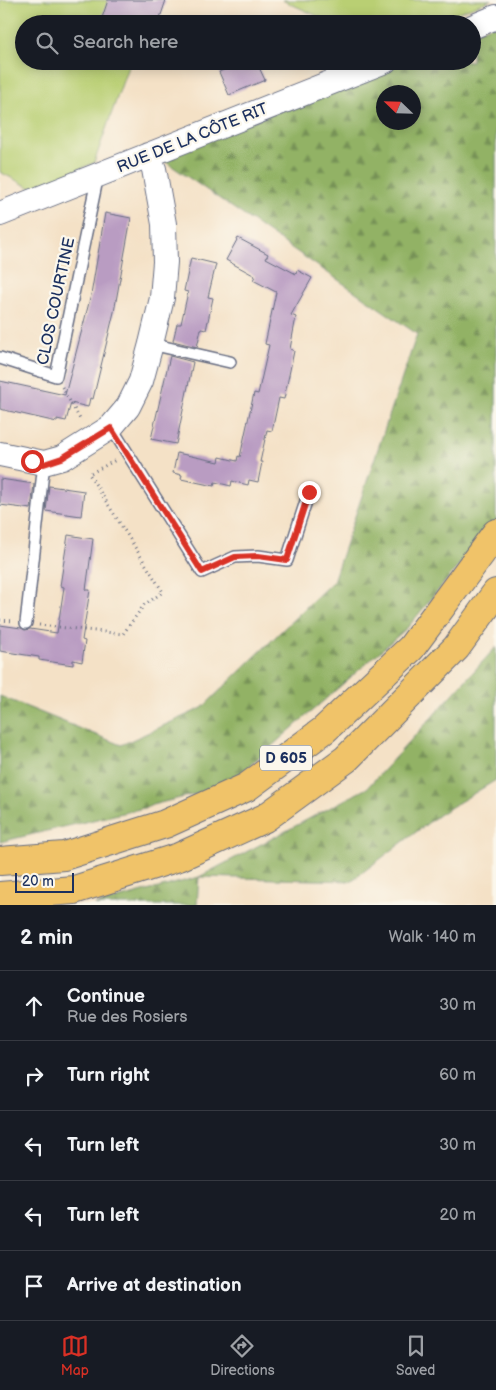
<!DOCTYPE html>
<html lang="en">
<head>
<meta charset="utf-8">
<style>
  :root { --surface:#171b24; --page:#20242c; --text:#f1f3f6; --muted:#9ea1a6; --line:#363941; --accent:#d93025 }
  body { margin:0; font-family:"Balsamiq Sans",sans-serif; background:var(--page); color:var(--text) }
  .compass { position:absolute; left:376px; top:85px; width:45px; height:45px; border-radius:50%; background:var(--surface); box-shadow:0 2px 12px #0003; rotate:293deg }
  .scale { position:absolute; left:15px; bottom:12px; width:59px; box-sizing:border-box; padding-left:5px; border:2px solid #1b2f5e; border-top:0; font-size:14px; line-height:18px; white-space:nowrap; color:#1b2f5e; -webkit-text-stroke:4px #fbf7ec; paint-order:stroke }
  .stop { position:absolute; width:15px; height:15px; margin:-11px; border:4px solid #d93025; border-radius:50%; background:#fff }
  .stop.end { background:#d93025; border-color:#fff; box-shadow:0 1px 5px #0008 }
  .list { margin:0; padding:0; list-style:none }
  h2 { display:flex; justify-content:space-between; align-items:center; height:65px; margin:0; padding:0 20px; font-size:21px }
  h2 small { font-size:16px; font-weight:400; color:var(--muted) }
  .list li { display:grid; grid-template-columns:32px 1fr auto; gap:15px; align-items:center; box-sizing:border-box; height:70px; padding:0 20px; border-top:1px solid var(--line) }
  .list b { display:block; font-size:19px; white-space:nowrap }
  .list p { margin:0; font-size:16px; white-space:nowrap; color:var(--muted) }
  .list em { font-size:16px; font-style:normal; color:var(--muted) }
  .icon { flex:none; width:28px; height:28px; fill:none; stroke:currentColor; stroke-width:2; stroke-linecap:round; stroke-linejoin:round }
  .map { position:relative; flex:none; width:496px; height:905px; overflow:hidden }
  .search { position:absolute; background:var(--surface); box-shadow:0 2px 12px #0003; left:15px; right:15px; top:15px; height:55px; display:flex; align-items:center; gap:12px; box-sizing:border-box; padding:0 18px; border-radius:28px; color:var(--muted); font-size:19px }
  .sheet { height:415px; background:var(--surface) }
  nav { display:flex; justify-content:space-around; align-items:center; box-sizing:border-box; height:70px; border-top:1px solid var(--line); background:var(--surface); font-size:14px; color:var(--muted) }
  nav a { display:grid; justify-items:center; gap:2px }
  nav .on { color:var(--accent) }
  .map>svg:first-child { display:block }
  .forest { fill:url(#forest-firs); stroke:#567062; fill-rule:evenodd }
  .pitch { fill:#b9cf73; stroke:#6a7f68 }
  .building { fill:#b99cc2 }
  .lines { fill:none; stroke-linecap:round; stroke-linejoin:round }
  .service-casing { stroke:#676d82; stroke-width:14 }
  .minor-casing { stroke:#676d82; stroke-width:26 }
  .primary-casing { stroke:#676d82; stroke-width:30 }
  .path { stroke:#676d82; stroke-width:3; stroke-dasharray:1 4; stroke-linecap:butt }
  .service { stroke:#fff; stroke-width:11 }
  .minor { stroke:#fff; stroke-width:24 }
  .primary { stroke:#f0c369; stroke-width:28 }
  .route { stroke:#d93025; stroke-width:6 }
  .labels { text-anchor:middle; stroke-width:4.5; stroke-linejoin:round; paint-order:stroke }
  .shield { fill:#fbf7ec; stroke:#5e6b89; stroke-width:1 }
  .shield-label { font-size:15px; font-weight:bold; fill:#1b2f5e }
  .street-label { font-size:16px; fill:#1b2f5e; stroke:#fbf7ec }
</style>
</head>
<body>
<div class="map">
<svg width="496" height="905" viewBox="0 0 496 905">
  <defs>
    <pattern id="forest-firs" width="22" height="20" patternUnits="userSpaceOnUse" patternTransform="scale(1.25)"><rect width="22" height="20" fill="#92b265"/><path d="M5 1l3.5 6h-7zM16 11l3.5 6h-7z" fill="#769156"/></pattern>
  </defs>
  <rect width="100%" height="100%" fill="#fbf7ec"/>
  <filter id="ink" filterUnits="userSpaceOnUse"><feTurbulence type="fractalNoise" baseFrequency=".02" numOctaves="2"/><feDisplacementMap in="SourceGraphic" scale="10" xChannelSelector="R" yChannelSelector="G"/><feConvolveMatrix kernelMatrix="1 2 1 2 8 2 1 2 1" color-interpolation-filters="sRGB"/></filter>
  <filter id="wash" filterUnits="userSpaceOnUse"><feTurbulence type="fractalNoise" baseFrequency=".0096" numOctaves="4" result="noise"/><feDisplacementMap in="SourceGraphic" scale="20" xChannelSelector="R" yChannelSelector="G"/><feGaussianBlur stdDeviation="1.12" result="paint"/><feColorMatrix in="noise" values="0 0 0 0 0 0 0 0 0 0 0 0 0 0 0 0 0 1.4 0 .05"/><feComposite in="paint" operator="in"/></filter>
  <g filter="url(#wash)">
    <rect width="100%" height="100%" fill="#f4e1c6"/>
    <path class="forest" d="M496 24V520L408 627 225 787 152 805 148 807 0 842V696L121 745 202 708 333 581 417 334 160 158 403 61H472V33ZM384 92H414V122H384Z
      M496 647V780L440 814 351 881 199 877 197 905H95L199 877 367 788Z"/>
    <path class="pitch" d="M0 0H151L143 24H24V61H130L94 163 31 188 0 172Z
      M282 0H491L427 24H335Z"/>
    <g id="blocks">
      <path class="building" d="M108 0H166L158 24H100Z
        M244 61H256L265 80 229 95 219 72Z
        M105 213 131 218 114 312 93 399 90 398 88 407 71 403 66 421 57 419V422L0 409V381L65 395 91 295Z
        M238 238 268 254 266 258 296 274 297 270 312 278 291 315 296 317 290 349 294 351 284 399 279 398 272 431 267 430 260 462H262L258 482 249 480 248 485 232 481 231 486 215 482 214 486 181 479 182 475 173 473 177 453 219 462 220 457 237 461 238 456 240 457 254 393 258 394 269 345 265 344 276 292 253 280 255 276 226 260Z
        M191 258 216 264 208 297 213 298 206 330 201 329 197 347 173 341 177 324H181L188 292 184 291Z
        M170 356 193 362 176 444 151 439Z
        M0 479 34 484 31 509 0 505Z
        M49 486 84 491 81 516 46 511Z
        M68 535 93 539 86 590H90L82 640 85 641 82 662 73 660V665L39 660V657L0 651V625L21 628 25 630 30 629 57 633 64 587 60 586Z"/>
    </g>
  </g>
  <g filter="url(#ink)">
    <use href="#blocks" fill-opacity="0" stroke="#676d82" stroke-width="1"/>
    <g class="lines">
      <defs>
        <path id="service" d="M151 344 230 362
          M0 358 56 376 98 175
          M111 427 202 572 235 557 258 556 287 560 309 492
          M26 623 44 463"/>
        <path id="minor" d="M472 27 496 17
          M0 214 385 61
          M0 454 44 463 62 458 111 427 128 407 141 381 151 344 162 298 165 262 164 224 154 169 148 155"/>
        <path id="primary" d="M0 861 64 856 165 824 247 787 324 730 411 648 496 533
          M0 896 74 890 179 857 265 818 346 759 456 648 496 593"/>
      </defs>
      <use href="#service" class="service-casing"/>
      <use href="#minor" class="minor-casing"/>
      <use href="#primary" class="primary-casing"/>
      <path class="path" d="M62 387 81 421
        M0 620 13 621
        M39 625 123 634 144 605 163 592 89 474 116 460"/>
      <use href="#service" class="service"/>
      <use href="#minor" class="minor"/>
      <use href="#primary" class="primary"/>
    </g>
  </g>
  <g class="lines" filter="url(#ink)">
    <path class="route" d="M32 461 44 464 62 458 111 428 202 572 235 557 258 556 287 560 309 492"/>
  </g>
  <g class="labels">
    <rect class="shield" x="260" y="745.5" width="52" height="25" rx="4"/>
    <g class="shield-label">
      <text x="286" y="763">D 605</text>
    </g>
    <g class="street-label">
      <text transform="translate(192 137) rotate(-22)" y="6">RUE DE LA CÔTE RIT</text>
      <text transform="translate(55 301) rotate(-78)" y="6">CLOS COURTINE</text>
    </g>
  </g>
</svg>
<svg class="compass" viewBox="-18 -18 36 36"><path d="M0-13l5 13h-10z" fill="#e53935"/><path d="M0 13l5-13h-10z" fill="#9ea1a6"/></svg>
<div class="scale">20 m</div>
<div class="stop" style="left:32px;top:461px"></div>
<div class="stop end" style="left:309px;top:492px"></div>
<div class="search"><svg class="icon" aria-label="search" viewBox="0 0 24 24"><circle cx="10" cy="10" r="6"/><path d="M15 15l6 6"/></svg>Search here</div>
</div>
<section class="sheet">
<h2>2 min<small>Walk · 140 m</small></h2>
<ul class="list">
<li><svg class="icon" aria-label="ahead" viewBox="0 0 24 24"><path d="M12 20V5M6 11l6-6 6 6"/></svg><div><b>Continue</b><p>Rue des Rosiers</p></div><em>30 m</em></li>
<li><svg class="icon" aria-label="right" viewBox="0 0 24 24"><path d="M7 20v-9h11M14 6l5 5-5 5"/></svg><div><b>Turn right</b></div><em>60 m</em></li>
<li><svg class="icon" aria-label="left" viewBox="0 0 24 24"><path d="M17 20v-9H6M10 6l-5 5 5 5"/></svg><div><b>Turn left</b></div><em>30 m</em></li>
<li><svg class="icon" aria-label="left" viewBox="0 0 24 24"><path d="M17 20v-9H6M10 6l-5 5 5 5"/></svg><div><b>Turn left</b></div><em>20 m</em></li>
<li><svg class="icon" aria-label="arrive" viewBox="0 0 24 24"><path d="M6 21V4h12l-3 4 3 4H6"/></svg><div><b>Arrive at destination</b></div></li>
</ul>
</section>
<nav>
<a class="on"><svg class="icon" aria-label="map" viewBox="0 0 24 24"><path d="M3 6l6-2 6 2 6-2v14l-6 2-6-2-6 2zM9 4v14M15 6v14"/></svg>Map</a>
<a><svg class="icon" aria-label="directions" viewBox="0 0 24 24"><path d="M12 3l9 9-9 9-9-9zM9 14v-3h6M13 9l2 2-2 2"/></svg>Directions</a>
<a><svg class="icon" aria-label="saved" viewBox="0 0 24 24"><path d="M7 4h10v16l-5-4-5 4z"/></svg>Saved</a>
</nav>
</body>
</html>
